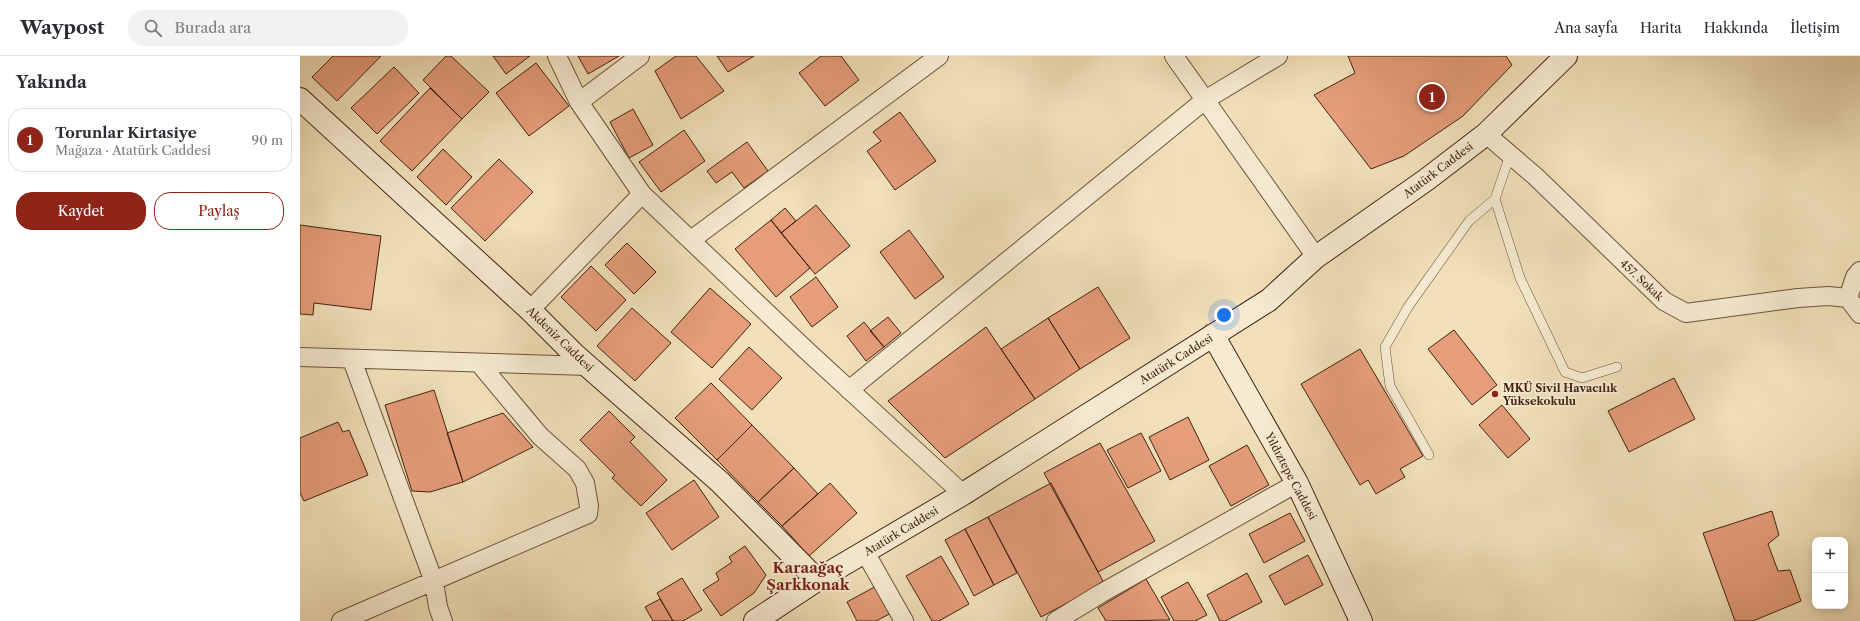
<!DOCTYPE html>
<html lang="tr">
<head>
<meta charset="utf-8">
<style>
  :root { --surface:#fff; --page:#f2f2f3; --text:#2b2b33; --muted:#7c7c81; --line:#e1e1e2; --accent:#8f2418 }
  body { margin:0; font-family:"Libre Caslon Text",serif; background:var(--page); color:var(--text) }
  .controls { position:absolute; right:12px; bottom:12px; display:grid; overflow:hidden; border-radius:8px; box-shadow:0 2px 10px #0003 }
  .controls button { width:36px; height:36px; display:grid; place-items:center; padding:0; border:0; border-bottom:1px solid var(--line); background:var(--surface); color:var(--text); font:20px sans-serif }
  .you { position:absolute; left:924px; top:259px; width:14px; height:14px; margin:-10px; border:3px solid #fff; border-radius:50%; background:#1a73e8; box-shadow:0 0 0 6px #1a73e833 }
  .badge { display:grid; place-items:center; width:26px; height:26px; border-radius:50%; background:var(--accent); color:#fff; font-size:13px; font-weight:700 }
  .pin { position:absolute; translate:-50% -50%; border:2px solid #fff; box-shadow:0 1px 4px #0006 }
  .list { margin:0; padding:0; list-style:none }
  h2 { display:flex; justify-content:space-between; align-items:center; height:52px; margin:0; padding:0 16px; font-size:17px }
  h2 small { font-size:13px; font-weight:400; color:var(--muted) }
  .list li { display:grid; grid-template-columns:26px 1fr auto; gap:12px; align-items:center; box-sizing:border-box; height:64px; margin:0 8px 8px; padding:0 8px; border:1px solid var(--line); border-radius:16px }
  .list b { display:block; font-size:15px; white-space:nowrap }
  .list p { margin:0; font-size:13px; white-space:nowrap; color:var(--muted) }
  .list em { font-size:13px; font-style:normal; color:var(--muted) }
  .actions { display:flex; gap:8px; padding:12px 16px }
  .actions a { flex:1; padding:9px 0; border:1px solid var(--accent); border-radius:16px; text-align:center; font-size:14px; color:var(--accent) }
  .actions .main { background:var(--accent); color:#fff }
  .icon { flex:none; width:22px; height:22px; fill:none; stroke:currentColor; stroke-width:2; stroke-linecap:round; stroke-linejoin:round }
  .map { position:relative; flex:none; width:1560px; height:565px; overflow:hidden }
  header { display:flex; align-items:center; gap:24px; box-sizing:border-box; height:56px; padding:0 20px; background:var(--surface); border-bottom:1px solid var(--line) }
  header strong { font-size:19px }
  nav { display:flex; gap:22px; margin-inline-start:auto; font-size:14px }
  .search { width:280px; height:36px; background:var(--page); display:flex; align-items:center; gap:10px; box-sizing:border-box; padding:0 14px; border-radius:16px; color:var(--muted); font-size:15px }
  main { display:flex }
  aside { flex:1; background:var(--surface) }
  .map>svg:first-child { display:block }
  .building { fill:#e59d7a; stroke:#432211 }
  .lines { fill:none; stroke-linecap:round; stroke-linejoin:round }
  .lane-casing { stroke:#6e523b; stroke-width:10 }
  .street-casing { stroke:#6e523b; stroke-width:20 }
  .secondary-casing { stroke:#432211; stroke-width:24 }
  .lane { stroke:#f6ebd2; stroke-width:9 }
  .street { stroke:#f6ebd2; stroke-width:18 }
  .secondary { stroke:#f6ebd2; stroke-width:22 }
  .poi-dot { fill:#8f2418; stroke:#f6ebd2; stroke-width:1.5 }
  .labels { text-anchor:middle; stroke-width:4; stroke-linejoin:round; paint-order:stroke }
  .street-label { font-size:11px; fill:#432211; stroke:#f6ebd2 }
  .poi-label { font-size:11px; font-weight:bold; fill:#432211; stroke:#f6ebd2; text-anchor:start }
  .district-label { font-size:15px; font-weight:bold; fill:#7a1f14; stroke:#f6ebd2 }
</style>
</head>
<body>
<header>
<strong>Waypost</strong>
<div class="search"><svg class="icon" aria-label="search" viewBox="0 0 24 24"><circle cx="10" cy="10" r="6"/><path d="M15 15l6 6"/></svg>Burada ara</div>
<nav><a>Ana sayfa</a><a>Harita</a><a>Hakkında</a><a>İletişim</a></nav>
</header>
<main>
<aside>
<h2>Yakında<small></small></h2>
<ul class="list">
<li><span class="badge">1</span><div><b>Torunlar Kirtasiye</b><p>Mağaza · Atatürk Caddesi</p></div><em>90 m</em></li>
</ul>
<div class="actions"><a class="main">Kaydet</a><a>Paylaş</a></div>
</aside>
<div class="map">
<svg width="1560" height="565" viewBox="0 0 1560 565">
  <rect width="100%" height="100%" fill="#f1e0b9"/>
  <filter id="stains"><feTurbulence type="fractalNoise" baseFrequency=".005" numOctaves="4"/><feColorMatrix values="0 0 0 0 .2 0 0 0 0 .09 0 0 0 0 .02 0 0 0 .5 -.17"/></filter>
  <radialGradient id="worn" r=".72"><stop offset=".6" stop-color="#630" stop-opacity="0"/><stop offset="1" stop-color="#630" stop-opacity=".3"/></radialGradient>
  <path class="building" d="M33 0H81L37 45 12 21Z
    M146 0H151L189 36 162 63 123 24Z
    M193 0H230L206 18Z
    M278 0H319L288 18Z
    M376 0H396L424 35 381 63 355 15Z
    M417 0H454L428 16Z
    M521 0H541L559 24 525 50 499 17Z
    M1048 0H1206L1212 9 1163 60 1104 100 1071 113 1014 39 1055 17Z
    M236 7 269 50 229 80 196 37Z
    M94 11 119 37 77 78 51 52Z
    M130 32 162 63 112 115 80 85Z
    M333 53 353 89 329 102 310 66Z
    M600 56 636 105 595 134 567 95 581 85 573 76Z
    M384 74 405 105 361 136 339 106Z
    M447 86 468 115 444 132 432 116 416 127 407 115Z
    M143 93 172 121 146 149 117 121Z
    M199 103 233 136 185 185 151 152Z
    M516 149 550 190 515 218 481 177Z
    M485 152 496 165 481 177 471 164Z
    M471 164 510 212 476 241 435 193Z
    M0 169 81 180 71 254 14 247 13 259 0 258Z
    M609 174 644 221 615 243 580 196Z
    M327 187 356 216 334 238 305 209Z
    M291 210 326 244 296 275 261 241Z
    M516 221 538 251 512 271 490 241Z
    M798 231 830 282 780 313 748 262Z
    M410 232 451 268 412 312 371 276Z
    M332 252 371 287 335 325 297 290Z
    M588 261 601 277 584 291 570 275Z
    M748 262 780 313 735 343 701 293Z
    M564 266 584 291 566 305 547 280Z
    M686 271 735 343 645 402 588 345Z
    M1154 274 1197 329 1172 349 1128 293Z
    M449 291 482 322 452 354 419 323Z
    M1060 293 1123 400 1100 413 1105 421 1076 438 1068 424 1060 429 1001 328Z
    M1374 322 1395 363 1329 396 1308 355Z
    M411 327 452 369 417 404 375 362Z
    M134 334 163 426 130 436 112 435 85 349Z
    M1202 349 1230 383 1208 402 1179 369Z
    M309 355 335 381 330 386 367 424 341 450 312 422 315 419 280 384Z
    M203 357 233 391 163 426 147 377Z
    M888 361 909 404 870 424 849 381Z
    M38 366 43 376 49 374 68 419 4 445 0 437V382Z
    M452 369 494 412 458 446 417 404Z
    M841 377 861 415 828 432 807 394Z
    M800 387 855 485 798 516 744 417Z
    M947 389 969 429 931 450 909 410Z
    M494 412 518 438 482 470 458 446Z
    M394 424 419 461 372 494 346 457Z
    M530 427 557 457 509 500 482 470Z
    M751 427 804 527 741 561 688 461Z
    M1472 455 1479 479 1468 488 1478 515 1490 514 1501 545 1453 565H1435L1403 477Z
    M990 457 1005 485 964 507 949 478Z
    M688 461 717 517 694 529 665 473Z
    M665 473 694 529 674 540 645 484Z
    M445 490 466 519 454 537 421 560 403 534 419 524 416 517 432 506 429 501Z
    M1008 499 1023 529 985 549 969 520Z
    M641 500 669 548 639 565H632L606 520Z
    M947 517 962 546 925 565H920L907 539Z
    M382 522 402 554 383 565H373L357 537Z
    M846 523 870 564 806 565 798 552Z
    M888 526 907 559 895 565H874L861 541Z
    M578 529 593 556 576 565H557L547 546Z
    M360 543 373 565H353L345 551Z"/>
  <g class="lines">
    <defs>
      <path id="lane" d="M1210 99 1195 143 1220 222 1265 316 1282 322 1317 311
        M1129 399 1090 330 1085 291 1108 251 1169 165 1195 143"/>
      <path id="street" d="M257 0 279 46 342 138 506 294 663 438
        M874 0 1016 201
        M279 46 340 0
        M1186 78 1235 120 1364 245 1386 257 1498 242 1528 240 1548 242 1560 258
        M391 184 639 0
        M1548 242 1555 221 1560 215
        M230 254 342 138
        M0 301 288 310
        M52 304 134 526 138 551 143 565
        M549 334 905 44 978 0
        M565 496 604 565
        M41 565 288 458 289 450 285 427 277 413 240 380 179 307
        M756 565 800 538 997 427"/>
      <path id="secondary" d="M0 43 230 254 275 299 420 426 517 524
        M913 279 997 427 1061 565
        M455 565 517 524 663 438 969 244 1016 201 1126 124 1186 78 1266 0"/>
    </defs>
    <use href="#lane" class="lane-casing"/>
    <use href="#street" class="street-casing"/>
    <use href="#secondary" class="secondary-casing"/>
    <use href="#lane" class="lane"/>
    <use href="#street" class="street"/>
    <use href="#secondary" class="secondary"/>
  </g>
  <circle class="poi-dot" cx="1195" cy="338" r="4"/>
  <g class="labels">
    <g class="street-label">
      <text transform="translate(1138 114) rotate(-37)" y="4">Atatürk Caddesi</text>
      <text transform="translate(1342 224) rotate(43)" y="4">457. Sokak</text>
      <text transform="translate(260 283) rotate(44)" y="4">Akdeniz Caddesi</text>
      <text transform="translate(876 303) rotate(-32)" y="4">Atatürk Caddesi</text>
      <text transform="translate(991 420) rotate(62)" y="4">Yıldıztepe Caddesi</text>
      <text transform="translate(601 475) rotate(-31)" y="4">Atatürk Caddesi</text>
    </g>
    <g class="poi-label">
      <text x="1203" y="336">MKÜ Sivil Havacılık<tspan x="1203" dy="13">Yüksekokulu</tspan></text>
    </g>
    <g class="district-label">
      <text x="508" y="517">Karaağaç<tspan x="508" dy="17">Şarkkonak</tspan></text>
    </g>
  </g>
  <rect width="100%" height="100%" filter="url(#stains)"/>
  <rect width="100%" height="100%" fill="url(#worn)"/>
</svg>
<div class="controls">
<button>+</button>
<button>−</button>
</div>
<div class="you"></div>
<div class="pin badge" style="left:1132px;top:41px">1</div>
</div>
</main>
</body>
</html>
